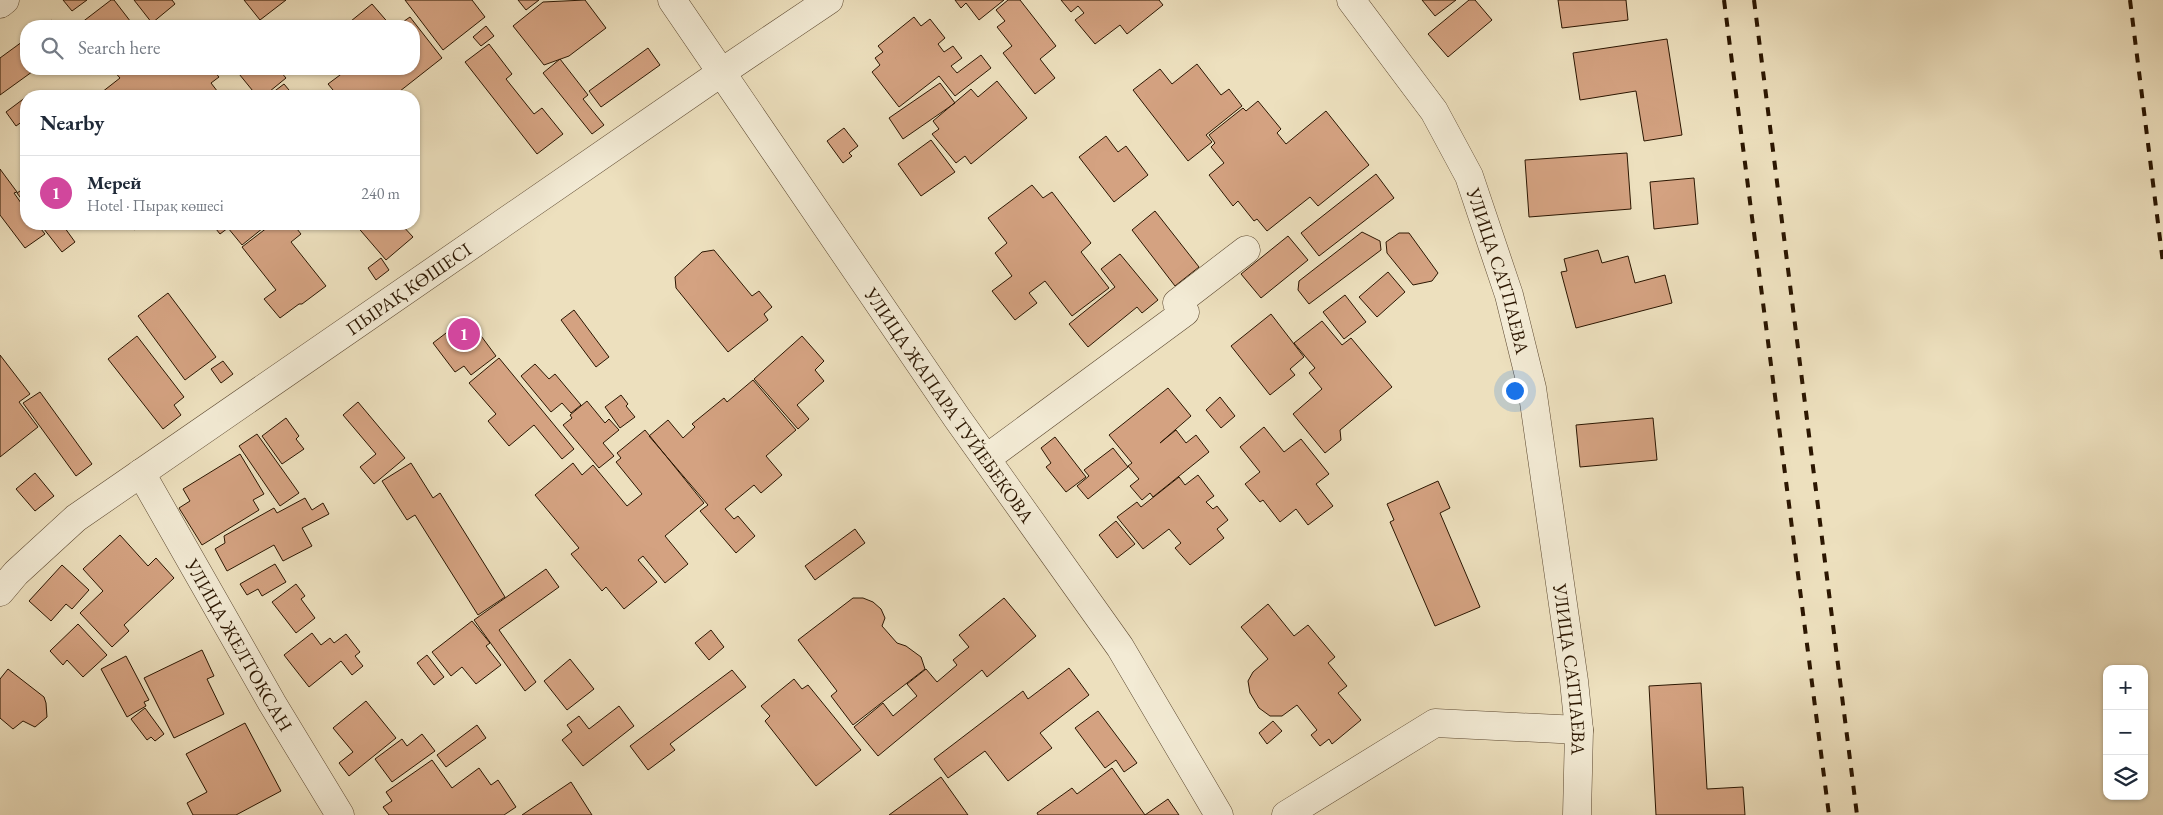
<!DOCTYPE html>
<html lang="en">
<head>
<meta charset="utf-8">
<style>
  :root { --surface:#fff; --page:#f6f6f7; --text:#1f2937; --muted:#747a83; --line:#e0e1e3; --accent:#0b8043 }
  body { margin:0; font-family:"EB Garamond",serif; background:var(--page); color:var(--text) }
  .controls { position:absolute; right:15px; bottom:15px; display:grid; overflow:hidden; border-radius:10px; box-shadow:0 1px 4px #0004 }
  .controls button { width:45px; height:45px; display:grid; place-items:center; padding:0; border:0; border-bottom:1px solid var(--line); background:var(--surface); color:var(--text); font:25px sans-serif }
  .you { position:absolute; left:1514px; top:390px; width:18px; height:18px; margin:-12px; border:4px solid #fff; border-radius:50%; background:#1a73e8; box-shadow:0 0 0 8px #1a73e833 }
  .badge { display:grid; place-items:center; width:32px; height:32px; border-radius:50%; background:var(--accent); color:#fff; font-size:16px; font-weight:700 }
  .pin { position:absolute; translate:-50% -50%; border:2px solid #fff; box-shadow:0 1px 5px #0006 }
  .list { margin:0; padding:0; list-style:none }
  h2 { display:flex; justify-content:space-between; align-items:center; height:65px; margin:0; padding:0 20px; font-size:21px }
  h2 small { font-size:16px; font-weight:400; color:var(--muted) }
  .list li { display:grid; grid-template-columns:32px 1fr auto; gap:15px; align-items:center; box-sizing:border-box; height:75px; padding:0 20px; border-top:1px solid var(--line) }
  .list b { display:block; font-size:19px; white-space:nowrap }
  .list p { margin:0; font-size:16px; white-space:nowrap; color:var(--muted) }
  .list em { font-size:16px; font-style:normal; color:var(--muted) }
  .icon { flex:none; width:28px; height:28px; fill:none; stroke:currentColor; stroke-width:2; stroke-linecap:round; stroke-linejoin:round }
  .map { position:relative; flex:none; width:2163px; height:815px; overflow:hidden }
  .search { position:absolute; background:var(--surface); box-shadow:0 1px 4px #0004; left:20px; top:20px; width:400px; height:55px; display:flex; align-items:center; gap:12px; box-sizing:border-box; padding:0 18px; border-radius:20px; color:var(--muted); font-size:19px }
  .panel { position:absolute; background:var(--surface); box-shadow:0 1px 4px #0004; left:20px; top:90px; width:400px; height:140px; border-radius:20px }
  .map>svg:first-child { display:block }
  .building { fill:#d4a281; stroke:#2b1601 }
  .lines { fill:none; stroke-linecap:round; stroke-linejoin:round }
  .minor-casing { stroke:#5c4830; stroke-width:29 }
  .minor { stroke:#f3ebd5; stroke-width:28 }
  .rail { stroke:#2b1601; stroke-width:4; stroke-dasharray:9 9; stroke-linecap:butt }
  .labels { text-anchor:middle; stroke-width:5; stroke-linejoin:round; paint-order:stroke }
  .street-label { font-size:19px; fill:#2b1601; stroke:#f3ebd5 }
</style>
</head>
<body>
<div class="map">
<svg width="2163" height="815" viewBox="0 0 2163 815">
  <rect width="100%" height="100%" fill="#ede0be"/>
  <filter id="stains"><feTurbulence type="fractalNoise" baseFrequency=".004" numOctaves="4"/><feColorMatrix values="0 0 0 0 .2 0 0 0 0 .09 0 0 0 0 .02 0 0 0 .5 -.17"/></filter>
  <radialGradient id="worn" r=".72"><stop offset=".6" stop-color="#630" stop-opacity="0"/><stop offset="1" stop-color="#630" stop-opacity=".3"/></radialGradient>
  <path class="building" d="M63 0H87L72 11Z
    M111 0H114L134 26H84L81 23Z
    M134 0H172L175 4 152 23Z
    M244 0H286L260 20Z
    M405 0H472L485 17 443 50Z
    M518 0H539L526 10Z
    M585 0 606 28 569 56 544 65 513 26 543 2Z
    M955 0H1004L979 20 966 3 961 8Z
    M1008 0H1020L1056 46 1040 59 1055 78 1035 94 1003 53 1012 46 997 27 1005 21 996 10Z
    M1061 0H1159L1163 5 1127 34 1120 25 1095 44 1075 20 1084 13 1078 6 1071 12Z
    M1422 0H1456L1435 16Z
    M1469 0H1475L1492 20 1448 57 1428 34Z
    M1558 0H1626L1628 20 1562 28Z
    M372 4 391 26H356L351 21Z
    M410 17 442 58 395 95 396 96H338L328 84 348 69H414V26H397Z
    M914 17 921 26 930 19 945 38 938 44 944 52 953 46 962 58 951 66 957 73 981 55 991 68 955 96 939 76 899 107 872 72 880 65 875 58 883 52 878 46Z
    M52 20 56 26H44Z
    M486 26 494 36 481 46 473 37Z
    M26 39V69H36L0 95V58Z
    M1667 39 1682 135 1644 141 1636 91 1580 100 1573 53Z
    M489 44 512 74 506 79 534 114 542 108 563 134 537 154 465 62Z
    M648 48 660 65 601 107 589 91Z
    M560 59 588 95 583 99 604 125 592 134 543 73Z
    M1197 64 1221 95 1229 89 1242 106 1206 135 1212 142 1188 161 1133 90 1160 69 1172 84Z
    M112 69H170L171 70 173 69H212L219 77 211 83 221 96H97L120 78Z
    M235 69H284L280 71 286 78 264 96H257Z
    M997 81 1027 118 971 164 965 156 956 163 932 134 939 129 933 121 971 89 978 97Z
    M940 83 955 103 903 139 889 118Z
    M284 84 294 96H268Z
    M26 97V119L16 126 6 112Z
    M1258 101 1281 129 1277 133 1286 144 1326 111 1369 165 1318 206 1310 197 1267 231 1257 219 1254 221 1238 201 1233 206 1209 175 1224 163 1211 147 1215 143 1209 135 1243 108 1246 111Z
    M844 128 858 146 849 153 852 156 843 163 827 141Z
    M1106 136 1118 152 1126 146 1148 175 1114 202 1079 157Z
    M931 140 955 172 921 196 898 164Z
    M1627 153 1631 209 1529 217 1525 160Z
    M0 169 17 192 14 193 26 210V224H37L45 234 25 248 0 215Z
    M1376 174 1394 198 1319 256 1301 233Z
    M1694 178 1698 224 1654 229 1650 182Z
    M1032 185 1043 198 1052 192 1091 243 1081 252 1109 288 1072 316 1045 281 1029 293 1037 303 1015 320 992 291 1012 276 995 253 1007 243 988 218Z
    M26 187V205L17 193Z
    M1155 211 1199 267 1175 286 1132 230Z
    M40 224H62L75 242 62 252Z
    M129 224H142L134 230Z
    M212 224H268L242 245 228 228 220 234Z
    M272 224H293L301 234 291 242 326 286 302 304H299L280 318 264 299 276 290 242 247Z
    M355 224H401L413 237 386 260Z
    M1362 232 1380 241 1381 250 1309 304 1298 290 1299 281Z
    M1399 233H1409L1438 273 1432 281 1413 285 1387 253 1386 242Z
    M1288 236 1308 260 1261 298 1241 274Z
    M714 250 752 296 759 291 772 307 764 314 768 320 728 352 676 288 675 277 702 252Z
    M1598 250 1602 263 1628 256 1635 283 1665 275 1672 303 1576 328 1561 272 1567 271 1564 259Z
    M1120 254 1158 300 1142 313 1137 307 1088 347 1069 324 1115 287 1101 269Z
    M381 258 389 270 376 280 368 268Z
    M1388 272 1405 292 1377 317 1359 297Z
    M168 293 216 357 185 380 138 316Z
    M1345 295 1366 322 1344 339 1323 312Z
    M574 310 609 357 596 367 561 320Z
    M1271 314 1304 357 1290 369 1295 375 1270 395 1231 346Z
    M467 317 496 356 471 375 464 366 455 372 433 343Z
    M1322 321 1342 345 1351 338 1392 387 1340 430 1341 440 1325 453 1293 414 1322 389 1309 373 1315 368 1294 343Z
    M137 336 184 397 174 405 181 415 163 429 108 359Z
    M802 336 824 361 815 370 824 381 797 405 809 419 798 429 754 379Z
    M0 355 30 394 19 402 38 427 0 457Z
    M499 358 574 449 562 459 534 425 509 446 488 421 496 414 469 383Z
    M223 361 233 374 221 383 211 369Z
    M535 364 549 379 555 374 581 405 571 413 562 403 551 412 521 376Z
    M753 380 796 430 766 456 782 475 761 493 754 485 725 509 734 519 738 516 755 536 736 553 700 511 708 505 649 436 668 420 683 438 695 427 692 424 724 398 727 402Z
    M1168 388 1191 416 1160 443 1176 430 1186 443 1196 435 1209 452 1153 497 1150 493 1142 500 1130 486 1139 479 1128 466 1132 463 1109 435Z
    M40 392 92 464 76 476 23 403Z
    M621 395 628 404 626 406 635 417 620 428 605 407Z
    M1220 397 1235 416 1221 428 1206 410Z
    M587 401 605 423 609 419 619 430 603 443 614 456 599 468 563 425 572 418 570 415Z
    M358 402 405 458 374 484 360 467 376 454 343 415Z
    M286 418 299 436 296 439 304 449 282 464 262 436Z
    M1653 418 1657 460 1580 467 1576 425Z
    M1264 427 1284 452 1301 439 1329 474 1316 484 1333 506 1308 525 1296 509 1280 522 1263 500 1260 502 1245 484 1260 472 1240 447Z
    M645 430 704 503 665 536 688 564 665 583 643 556 638 560 657 582 624 609 606 587 602 591 571 554 579 548 535 495 573 463 582 475 593 465 627 506 642 494 616 462 621 458 617 453Z
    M257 434 299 493 280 506 239 446Z
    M1055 437 1086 477 1066 492 1046 467 1051 463 1041 448Z
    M1113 448 1128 467 1088 499 1077 486 1089 476 1084 470Z
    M240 454 264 494 253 500 259 510 202 545 179 508 190 501 183 489Z
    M411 463 433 498 440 493 505 597 478 615 415 515 407 520 382 481Z
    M35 473 54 496 35 511 16 489Z
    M1198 475 1214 496 1206 502 1213 509 1217 506 1228 520 1217 529 1224 538 1190 565 1175 548 1181 543 1169 529 1143 549 1117 517 1137 502 1141 507 1179 477 1185 485Z
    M1438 481 1450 508 1440 513 1480 607 1435 626 1390 522 1394 520 1387 504Z
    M305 498 312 510 323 503 329 514 302 528 312 546 283 561 274 545 227 571 215 549 225 543 224 536 274 508 277 513Z
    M1116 521 1135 544 1117 558 1099 535Z
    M855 529 865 543 815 580 805 566Z
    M120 535 148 566 156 558 174 578 124 625 129 631 112 647 80 613 103 591 83 569Z
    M275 564 286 582 262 596 258 589 247 595 240 584Z
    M62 565 89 590 72 609 66 604 51 621 29 601Z
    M546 569 559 587 499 630 536 682 525 691 474 620Z
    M296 584 305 596 301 599 315 618 296 633 272 602Z
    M853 598H863L873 602 881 609 885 618 882 626 897 643 906 646 921 657 925 669 853 725 831 696 837 691 798 640Z
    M1004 598 1036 636 987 677 982 670 878 756 854 727 883 703 893 716 917 696 907 684 926 669 937 682 957 665 953 660 969 647 959 635Z
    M1268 604 1294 636 1308 625 1335 657 1328 663 1347 686 1338 693 1361 720 1332 744 1329 739 1320 746 1311 735 1317 730 1297 705 1282 716H1270L1259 708 1250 693 1248 681 1253 672 1268 659 1241 627Z
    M472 621 490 643 486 646 501 665 476 684 462 667 451 676 432 652Z
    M78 624 107 655 83 677 67 660 63 665 50 651Z
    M711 630 724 647 709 660 695 643Z
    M312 633 321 645 330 638 334 643 346 634 360 652 355 656 363 666 352 675 341 661 309 687 284 655Z
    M202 650 214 676 207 679 224 714 174 738 144 678Z
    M427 655 444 677 434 685 417 663Z
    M126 656 149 700 144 702 146 706 127 717 101 669Z
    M570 659 594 689 567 710 544 681Z
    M1069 668 1089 695 1040 733 1052 748 1008 781 985 751 948 778 934 759 1023 691 1028 699Z
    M8 669 44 697 46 703 47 717 35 727 23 721 13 729 0 718V679Z
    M732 670 746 687 670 744 675 750 648 770 630 746Z
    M794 679 802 689 808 685 861 750 816 786 765 721 770 716 761 706Z
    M1701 683 1707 789 1743 787 1745 815H1656L1649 686Z
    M366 701 396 738 349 776 339 763 353 752 333 728Z
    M619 706 634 726 583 766 562 740 572 732 567 725 579 716 589 729Z
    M145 708 164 734 155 741 151 737 147 740 131 719Z
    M1098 711 1137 763 1124 772 1116 760 1105 768 1075 728Z
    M1273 721 1282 731 1267 744 1259 733Z
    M245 723 281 791 236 815H193L187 803 207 792 186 754Z
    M477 725 486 738 446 767 437 755Z
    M422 734 435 751 392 782 375 759 402 739 407 746Z
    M432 760 452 788 479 768 491 785 498 780 516 807 504 815H389L383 807 392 801 386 792Z
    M1112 768 1145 815 1168 799 1179 815H1038L1037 813 1072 788 1077 794Z
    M941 777 968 815H889Z
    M571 782 592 815H522Z"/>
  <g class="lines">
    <defs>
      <g id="minor">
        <path id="s1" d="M672 0 957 418 1120 647 1219 815"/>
        <path id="s2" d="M1351 0 1434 111 1469 176 1509 295 1532 388 1574 681 1579 730 1577 815"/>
        <path d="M0 4 5 0"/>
        <path d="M1177 303 1246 250"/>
        <path d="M987 458 1185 312"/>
        <path id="s3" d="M141 473 272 703 340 815"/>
        <path id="s4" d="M0 592 16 573 76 518 722 72 829 0"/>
        <path d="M1286 815 1435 723 1579 730"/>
      </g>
    </defs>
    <use href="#minor" class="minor-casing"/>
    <use href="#minor" class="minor"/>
    <path class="rail" d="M1724 0 1829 815
      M1754 0 1857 815
      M2130 0 2163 263"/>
  </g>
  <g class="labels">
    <g class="street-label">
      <text dy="7" stroke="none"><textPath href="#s2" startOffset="312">УЛИЦА САТПАЕВА</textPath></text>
      <text dy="7" stroke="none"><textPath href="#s4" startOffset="510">ПЫРАҚ КӨШЕСІ</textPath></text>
      <text dy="7" stroke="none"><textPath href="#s1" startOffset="491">УЛИЦА ЖАПАРА ТУЙЕБЕКОВА</textPath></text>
      <text dy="7" stroke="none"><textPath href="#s3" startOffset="198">УЛИЦА ЖЕЛТОКСАН</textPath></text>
      <text dy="7" stroke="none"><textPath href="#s2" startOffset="718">УЛИЦА САТПАЕВА</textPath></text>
    </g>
  </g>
  <rect width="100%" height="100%" filter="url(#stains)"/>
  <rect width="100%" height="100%" fill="url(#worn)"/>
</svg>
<div class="controls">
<button>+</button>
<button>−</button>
<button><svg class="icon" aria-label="layers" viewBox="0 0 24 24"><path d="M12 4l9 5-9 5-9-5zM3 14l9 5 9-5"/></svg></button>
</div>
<div class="you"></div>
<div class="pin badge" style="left:464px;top:334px;background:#d1479c">1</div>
<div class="search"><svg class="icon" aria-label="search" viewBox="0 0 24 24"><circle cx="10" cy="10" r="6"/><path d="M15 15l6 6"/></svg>Search here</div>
<section class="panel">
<h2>Nearby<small></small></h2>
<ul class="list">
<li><span class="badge" style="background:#d1479c">1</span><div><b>Мерей</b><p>Hotel · Пырақ көшесі</p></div><em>240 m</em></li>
</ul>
</section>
</div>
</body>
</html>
